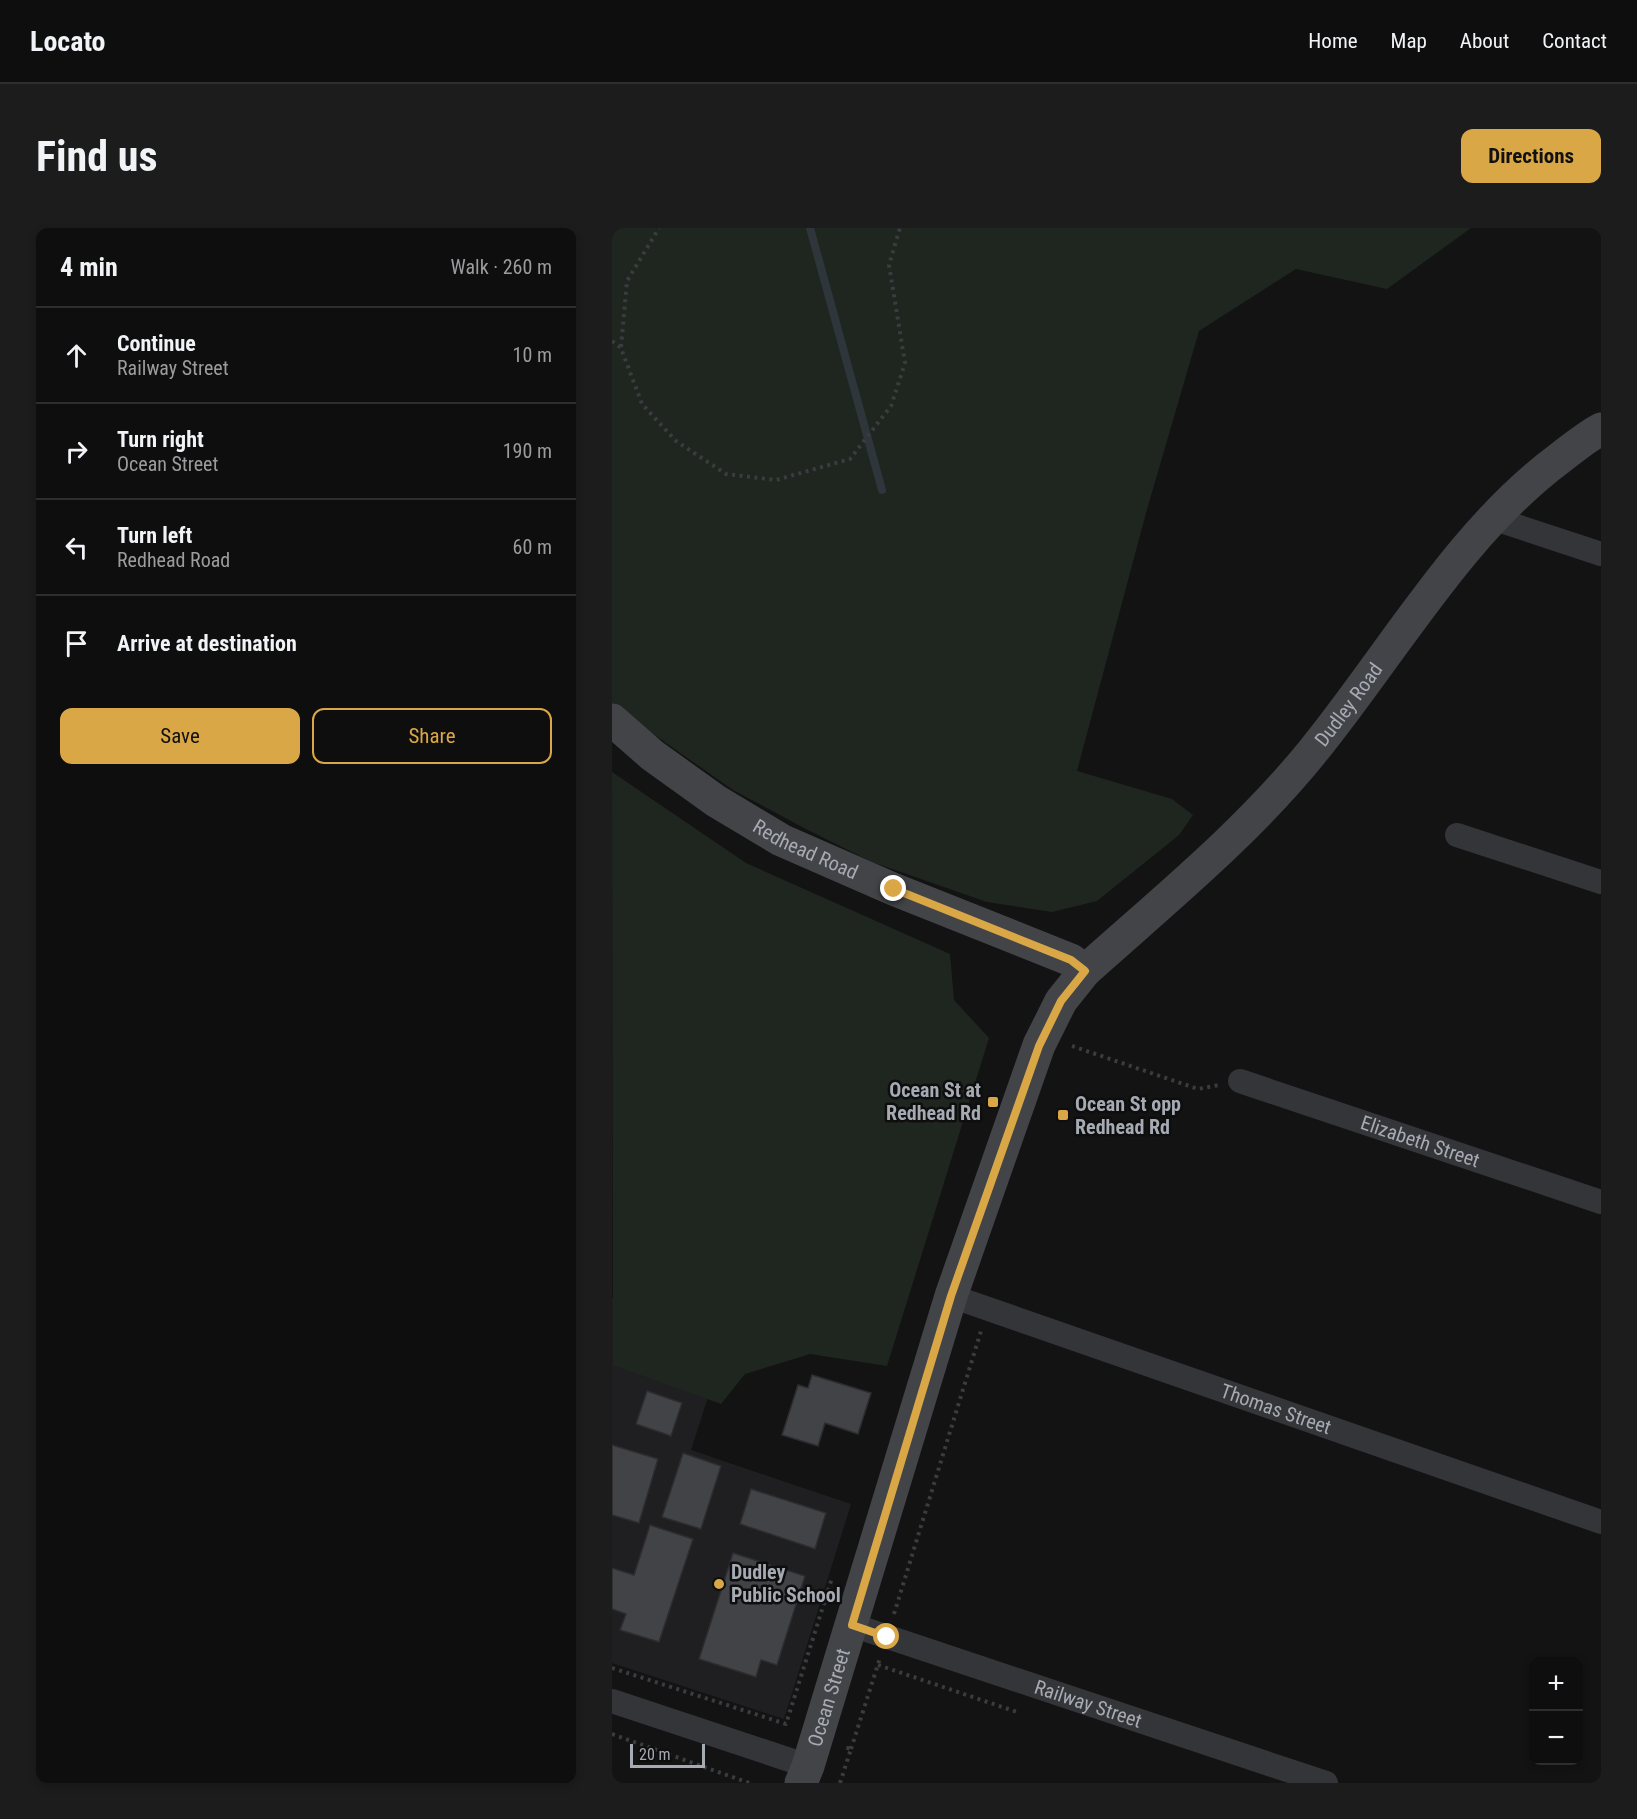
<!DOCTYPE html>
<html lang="en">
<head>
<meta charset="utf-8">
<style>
  :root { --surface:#0e0e0f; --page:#1c1c1d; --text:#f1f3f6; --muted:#9b9c9e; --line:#2e2e2f; --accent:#d9a745 }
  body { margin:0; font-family:"Roboto Condensed",sans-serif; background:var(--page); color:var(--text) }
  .controls { position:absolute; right:18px; bottom:18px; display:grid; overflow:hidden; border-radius:12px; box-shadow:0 3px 9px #0003 }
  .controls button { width:54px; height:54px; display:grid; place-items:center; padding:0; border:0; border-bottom:2px solid var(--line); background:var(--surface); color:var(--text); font:30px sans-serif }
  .scale { position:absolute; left:18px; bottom:15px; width:75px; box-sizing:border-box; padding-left:6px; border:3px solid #a6aab3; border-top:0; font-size:16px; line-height:21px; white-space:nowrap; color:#a6aab3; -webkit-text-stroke:4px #0e0e0f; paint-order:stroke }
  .stop { position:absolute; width:18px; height:18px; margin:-14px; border:4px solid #d9a745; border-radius:50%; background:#fff }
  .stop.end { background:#d9a745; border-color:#fff; box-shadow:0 2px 6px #0008 }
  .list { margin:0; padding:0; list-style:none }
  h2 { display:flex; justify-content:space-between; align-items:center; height:78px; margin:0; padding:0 24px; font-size:26px }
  h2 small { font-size:20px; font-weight:400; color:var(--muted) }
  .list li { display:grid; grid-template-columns:39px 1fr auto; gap:18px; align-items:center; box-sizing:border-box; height:96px; padding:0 24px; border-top:2px solid var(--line) }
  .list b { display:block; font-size:22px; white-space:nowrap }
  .list p { margin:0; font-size:20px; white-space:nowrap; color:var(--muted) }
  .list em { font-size:20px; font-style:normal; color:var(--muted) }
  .actions { display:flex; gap:12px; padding:18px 24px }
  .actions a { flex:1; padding:14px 0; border:2px solid var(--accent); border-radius:12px; text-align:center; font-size:21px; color:var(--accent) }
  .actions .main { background:var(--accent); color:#111 }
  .icon { flex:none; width:33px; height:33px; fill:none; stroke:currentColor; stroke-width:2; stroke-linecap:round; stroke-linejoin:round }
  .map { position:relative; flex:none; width:989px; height:1555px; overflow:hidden; border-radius:12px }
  header { display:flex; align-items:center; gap:36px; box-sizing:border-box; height:84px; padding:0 30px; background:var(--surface); border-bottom:2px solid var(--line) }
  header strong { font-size:28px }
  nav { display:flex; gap:33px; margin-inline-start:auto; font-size:21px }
  .intro { display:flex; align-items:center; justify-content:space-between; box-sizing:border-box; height:144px; padding:0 36px }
  h1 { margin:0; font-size:42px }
  .button { padding:15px 27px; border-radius:12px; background:var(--accent); color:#111; font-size:21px; font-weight:700 }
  main { display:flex; gap:36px; padding:0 36px }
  aside { flex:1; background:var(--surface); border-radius:12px; box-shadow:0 3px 9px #0003 }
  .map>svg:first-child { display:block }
  .built { fill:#1f1f21 }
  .green { fill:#1f2620 }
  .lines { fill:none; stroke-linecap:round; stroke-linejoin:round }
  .stream { stroke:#2e353b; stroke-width:8 }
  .building { fill:#424347; stroke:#2d2d30; stroke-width:1.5 }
  .path { stroke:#3a3c3f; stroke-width:4; stroke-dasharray:3 4.5; stroke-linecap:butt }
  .street { stroke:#343538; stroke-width:24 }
  .secondary { stroke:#424448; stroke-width:33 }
  .route { stroke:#d9a745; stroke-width:8 }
  .poi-dot { fill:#d9a745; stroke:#0e0e0f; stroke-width:2 }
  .labels { text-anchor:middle; stroke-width:5; stroke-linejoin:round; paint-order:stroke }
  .street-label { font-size:20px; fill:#a6aab3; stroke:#0e0e0f }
  .poi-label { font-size:20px; font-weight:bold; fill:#a6aab3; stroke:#0e0e0f; text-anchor:start }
</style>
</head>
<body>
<header>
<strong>Locato</strong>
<nav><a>Home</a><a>Map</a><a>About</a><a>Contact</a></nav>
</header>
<div class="intro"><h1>Find us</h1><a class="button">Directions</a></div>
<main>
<aside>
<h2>4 min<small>Walk · 260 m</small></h2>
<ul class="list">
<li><svg class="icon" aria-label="ahead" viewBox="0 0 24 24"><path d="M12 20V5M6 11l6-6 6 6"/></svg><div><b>Continue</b><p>Railway Street</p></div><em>10 m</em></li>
<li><svg class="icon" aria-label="right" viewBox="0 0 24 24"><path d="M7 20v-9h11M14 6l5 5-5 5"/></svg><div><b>Turn right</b><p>Ocean Street</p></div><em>190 m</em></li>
<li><svg class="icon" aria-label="left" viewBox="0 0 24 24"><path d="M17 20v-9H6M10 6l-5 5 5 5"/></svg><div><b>Turn left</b><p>Redhead Road</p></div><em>60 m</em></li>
<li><svg class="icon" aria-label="arrive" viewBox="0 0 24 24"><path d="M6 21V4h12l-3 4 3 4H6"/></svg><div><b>Arrive at destination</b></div></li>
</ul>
<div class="actions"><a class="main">Save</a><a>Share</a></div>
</aside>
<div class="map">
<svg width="989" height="1555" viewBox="0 0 989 1555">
  <rect width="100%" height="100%" fill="#131314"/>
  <path class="built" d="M0 1070 116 1107 79 1222 239 1276 172 1491 0 1435Z"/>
  <path class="green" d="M0 0H859L775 61 684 41 587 103 534 285 465 543 560 571 581 587 567 607 485 673 440 684 375 674 260 634 192 600 121 562 0 477Z
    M0 544 134 635 338 726 342 772 377 810 275 1138 198 1126 133 1146 109 1176 1 1137Z"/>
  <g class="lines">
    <path class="stream" d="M198 0 270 262"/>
  </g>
  <path class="building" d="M200 1147 259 1165 246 1206 213 1195 206 1218 170 1207 186 1157 196 1160Z
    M35 1163 70 1175 59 1208 24 1196Z
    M0 1217 46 1231 27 1295 0 1287Z
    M71 1225 109 1238 89 1301 50 1289Z
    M139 1261 214 1285 203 1321 128 1296Z
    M38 1297 81 1311 47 1414 8 1402 14 1386 0 1381V1340L22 1347Z
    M121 1325 193 1348 165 1437 149 1432 144 1449 87 1431Z"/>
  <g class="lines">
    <path class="path" d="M0 113 9 120 30 176 64 213 114 246 164 252 238 231 279 178 293 135 277 37 288 0
      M9 119 15 53 47 0
      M460 818 586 861 607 857
      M282 1386 369 1103
      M266 1437 408 1485
      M0 1440 174 1496 220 1350
      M0 1506 137 1555
      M239 1521 268 1430
      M228 1555 239 1521 232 1519"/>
    <g class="street">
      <path d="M880 290 989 326"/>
      <path d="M845 607 989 654"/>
      <path id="s1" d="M628 853 989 974"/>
      <path id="s2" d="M339 1068 989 1294"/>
      <path id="s3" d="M240 1397 714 1555"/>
      <path d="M0 1473 196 1538"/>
    </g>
    <g class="secondary">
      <path id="s4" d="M0 492 40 527 104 573 169 612 281 661 459 732 473 743"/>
      <path id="s5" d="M189 1555 196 1538 339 1068 427 817 449 773 473 743C551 673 634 606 701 523 780 426 847 305 948 230 961 220 974 209 989 201"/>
    </g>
  </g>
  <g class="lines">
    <path class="route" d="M275 1409 240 1397 339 1068 427 818 449 773 473 743 459 732 282 661"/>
  </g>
  <g class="poi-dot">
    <rect x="375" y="868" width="12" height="12" rx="3"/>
    <rect x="445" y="881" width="12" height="12" rx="3"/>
    <circle cx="107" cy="1356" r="6"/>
  </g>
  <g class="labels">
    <g class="street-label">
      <text dy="7" stroke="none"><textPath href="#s5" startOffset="1239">Dudley Road</textPath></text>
      <text dy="7" stroke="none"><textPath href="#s4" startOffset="234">Redhead Road</textPath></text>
      <text dy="7" stroke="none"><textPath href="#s1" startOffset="190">Elizabeth Street</textPath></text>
      <text dy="7" stroke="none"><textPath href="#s2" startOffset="344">Thomas Street</textPath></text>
      <text dy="7" stroke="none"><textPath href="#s5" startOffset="90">Ocean Street</textPath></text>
      <text dy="7" stroke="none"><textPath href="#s3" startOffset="249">Railway Street</textPath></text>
    </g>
    <g class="poi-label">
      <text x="369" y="869" text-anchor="end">Ocean St at<tspan x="369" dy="23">Redhead Rd</tspan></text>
      <text x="463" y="883">Ocean St opp<tspan x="463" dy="23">Redhead Rd</tspan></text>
      <text x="119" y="1351">Dudley<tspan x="119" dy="23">Public School</tspan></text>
    </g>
  </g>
</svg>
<div class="controls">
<button>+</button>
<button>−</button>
</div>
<div class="scale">20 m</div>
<div class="stop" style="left:275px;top:1409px"></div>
<div class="stop end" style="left:282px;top:661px"></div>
</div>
</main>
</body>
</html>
